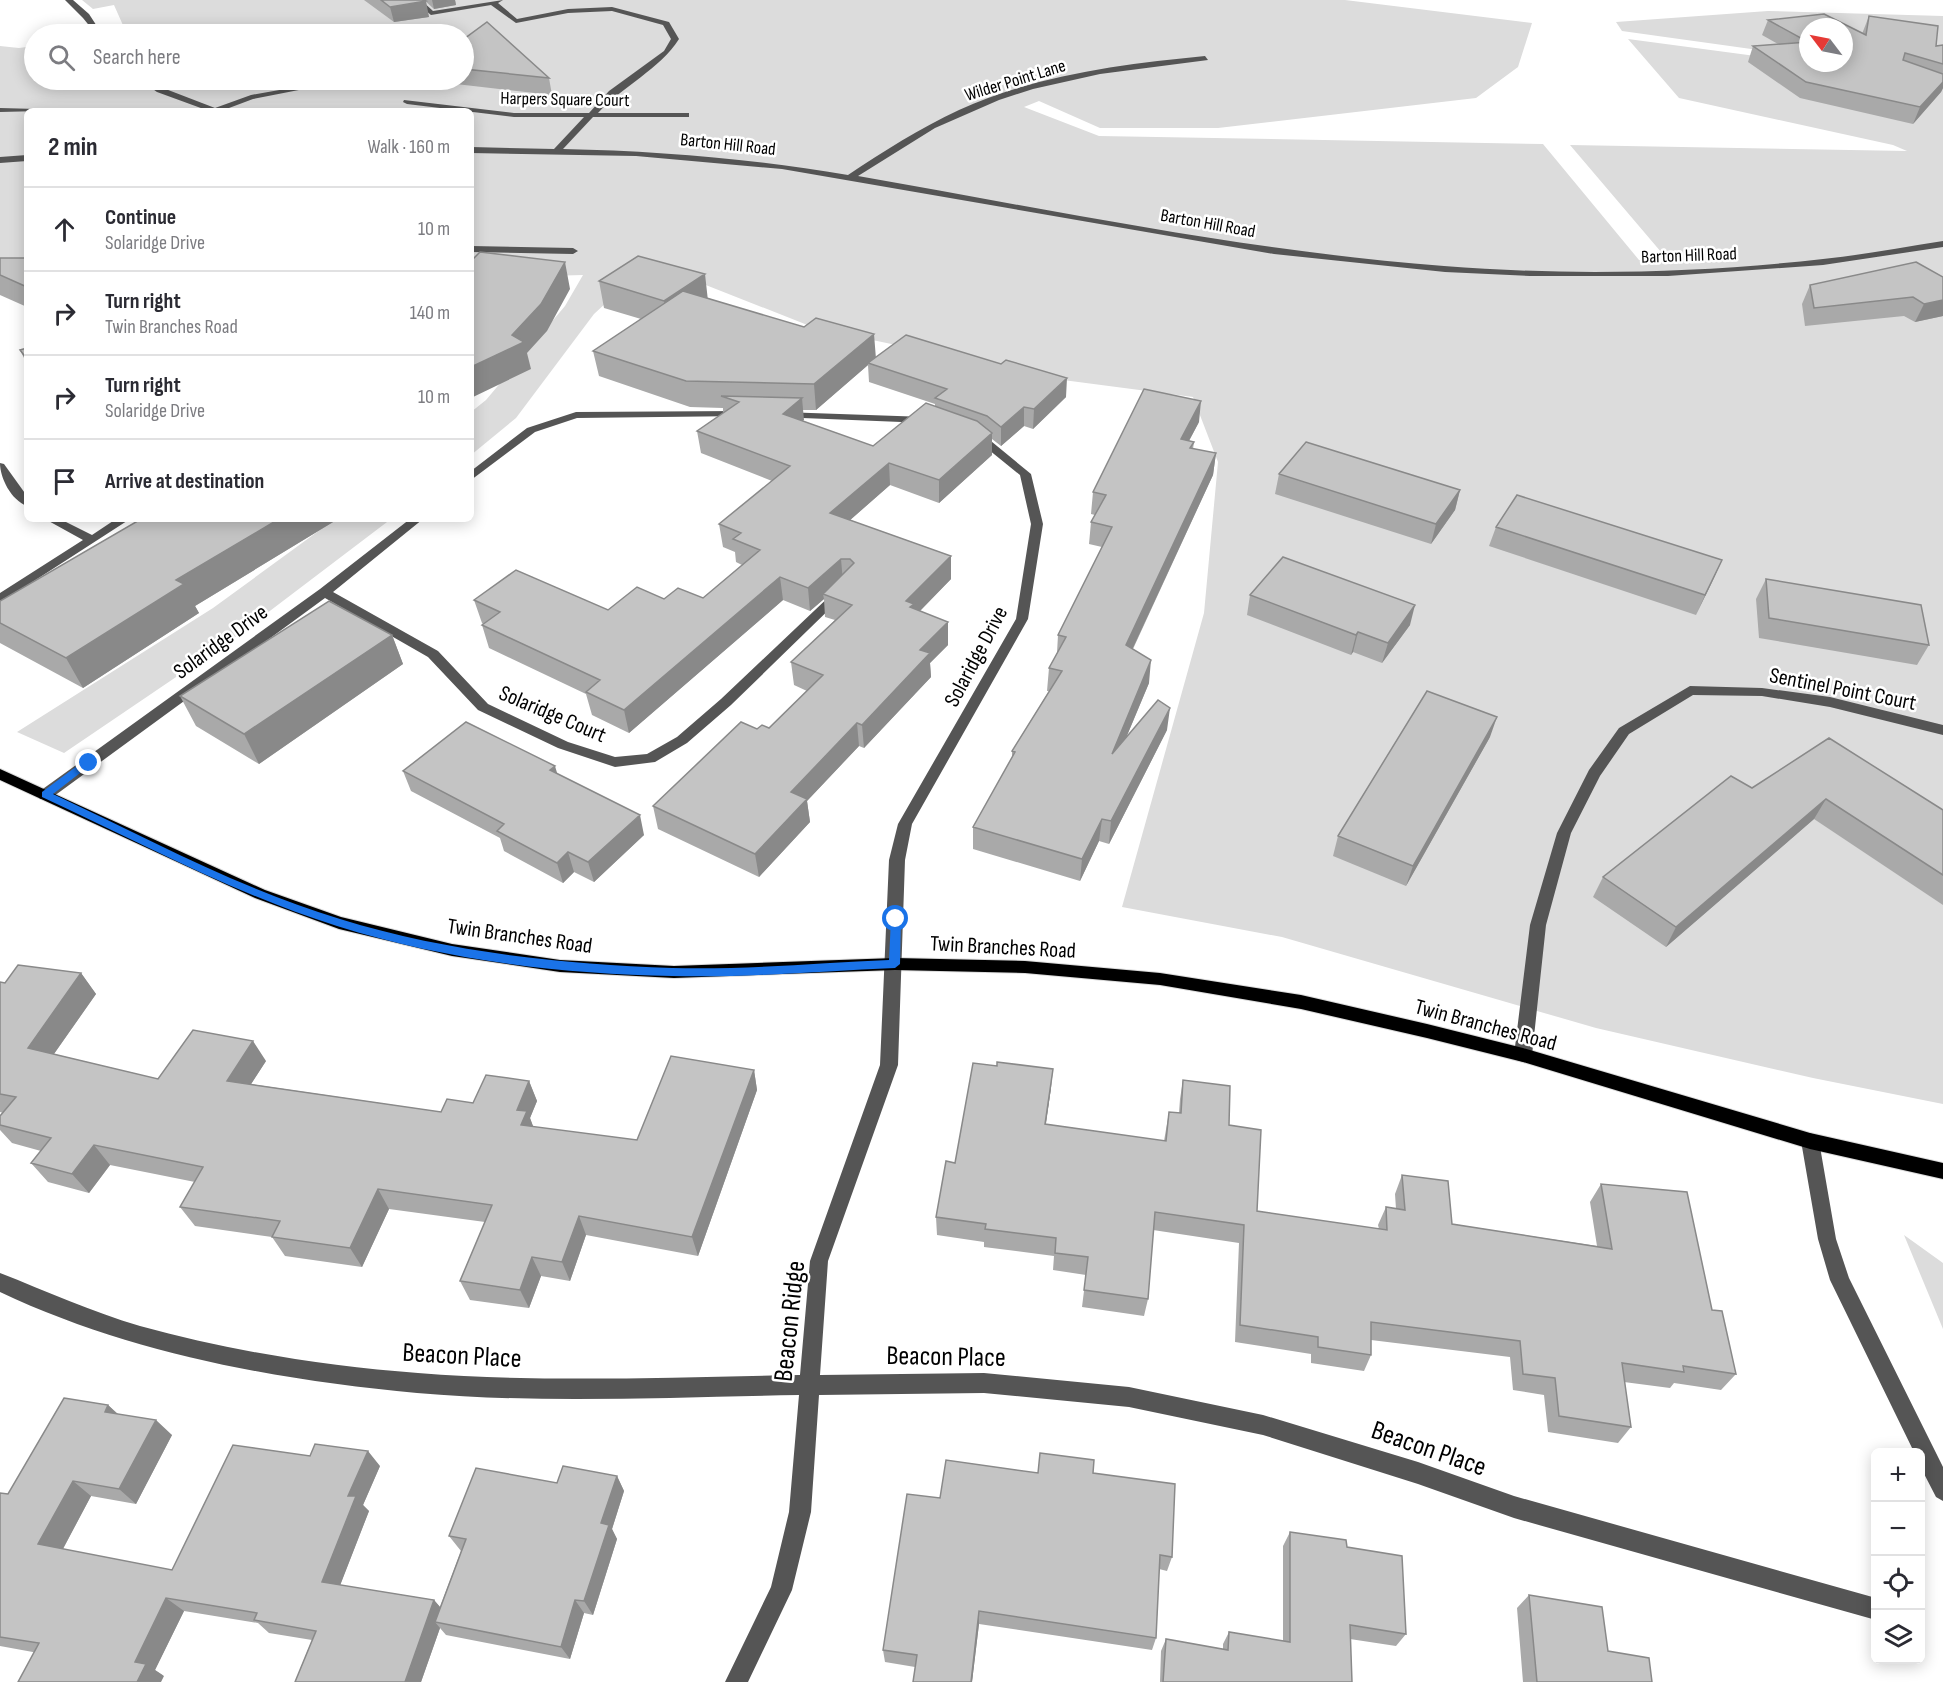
<!DOCTYPE html>
<html lang="en">
<head>
<meta charset="utf-8">
<style>
  :root { --surface:#fff; --page:#f7f7f7; --text:#2b2b33; --muted:#7c7c81; --line:#e1e1e2 }
  body { margin:0; font-family:"Sofia Sans Condensed",sans-serif; background:var(--page); color:var(--text) }
  .controls { position:absolute; right:18px; bottom:18px; display:grid; overflow:hidden; border-radius:9px; box-shadow:0 3px 15px #0003 }
  .controls button { width:54px; height:54px; display:grid; place-items:center; padding:0; border:0; border-bottom:2px solid var(--line); background:var(--surface); color:var(--text); font:30px sans-serif }
  .compass { position:absolute; left:1799px; top:18px; width:54px; height:54px; border-radius:50%; background:var(--surface); box-shadow:0 3px 15px #0003; rotate:302deg }
  .stop { position:absolute; width:18px; height:18px; margin:-14px; border:4px solid #1a73e8; border-radius:50%; background:#fff }
  .stop.end { background:#1a73e8; border-color:#fff; box-shadow:0 2px 6px #0008 }
  .list { margin:0; padding:0; list-style:none }
  h2 { display:flex; justify-content:space-between; align-items:center; height:78px; margin:0; padding:0 24px; font-size:26px }
  h2 small { font-size:20px; font-weight:400; color:var(--muted) }
  .list li { display:grid; grid-template-columns:39px 1fr auto; gap:18px; align-items:center; box-sizing:border-box; height:84px; padding:0 24px; border-top:2px solid var(--line) }
  .list b { display:block; font-size:22px; white-space:nowrap }
  .list p { margin:0; font-size:20px; white-space:nowrap; color:var(--muted) }
  .list em { font-size:20px; font-style:normal; color:var(--muted) }
  .icon { flex:none; width:33px; height:33px; fill:none; stroke:currentColor; stroke-width:2; stroke-linecap:round; stroke-linejoin:round }
  .map { position:relative; flex:none; width:1943px; height:1682px; overflow:hidden }
  .search { position:absolute; background:var(--surface); box-shadow:0 3px 15px #0003; left:24px; top:24px; width:450px; height:66px; display:flex; align-items:center; gap:15px; box-sizing:border-box; padding:0 21px; border-radius:33px; color:var(--muted); font-size:22px }
  .panel { position:absolute; background:var(--surface); box-shadow:0 3px 15px #0003; left:24px; top:108px; width:450px; height:414px; border-radius:9px }
  .map>svg:first-child { display:block }
  .green { fill:#dcdcdc }
  .lines { fill:none; stroke-linecap:round; stroke-linejoin:round }
  .major-casing { stroke:#dbdbdb; stroke-width:2 }
  .minor { fill:#555; fill-rule:evenodd }
  .major { fill:#000; fill-rule:evenodd }
  .wall { fill:#a9a9a9; fill-rule:evenodd }
  .shaded-wall { fill:#898989 }
  .building { fill:#c4c4c4; stroke:#898989; stroke-width:1.5 }
  .route { fill:#1a73e8 }
  .labels { text-anchor:middle; stroke-width:5; stroke-linejoin:round; paint-order:stroke }
  .far-street-label { font-size:18px; fill:#000; stroke:#fff }
  .street-label { font-size:22px; fill:#000; stroke:#fff }
  .near-street-label { font-size:27px; fill:#000; stroke:#fff }
</style>
</head>
<body>
<div class="map">
<svg width="1943" height="1682" viewBox="0 0 1943 1682">
  <rect width="100%" height="100%" fill="#fff"/>
  <path class="green" d="M82 0H1345L1532 23 1518 67 1476 98 1218 128H1100L1039 101 1024 107 1099 136 1543 144 1639 260 1667 259 1570 145 1907 151 1893 145 1679 98 1628 39 1852 69 1844 27H1808V57L1622 31 1616 22 1768 11 1943 16V1104L1813 1078 1596 1028 1282 937 1122 907 1204 613 1218 462 1193 397 1063 380 815 328 683 276 633 278 594 314 516 418 471 455V412L486 400 565 306 583 275 471 278V111H27V279L0 278V46L19 48 34 46V80H464V34H112L126 32 114 5 93 9Z
    M335 519H391L241 633 64 753 17 732 213 608Z
    M1904 1235 1943 1263V1329Z"/>
  <g class="lines">
    <defs>
      <path id="major" d="M0 769 265 890 341 917 452 944 560 960 674 966 895 958 1025 961 1160 973 1301 995 1427 1024 1523 1048 1810 1133 1943 1163V1179L1810 1149 1523 1062 1427 1038 1301 1009 1160 985 1025 973 895 970 674 978 560 972 452 956 339 929 255 898 0 780Z"/>
    </defs>
    <use href="#major" class="major-casing"/>
    <path class="minor" d="M65 0H73L89 14 102 34H96L83 18Z
      M413 0H421L433 11 503 0 498 3 517 19 568 9 612 7 669 22 679 39C660 69 623 86 598 113H689V117H593L563 149C659 151 754 159 848 175 884 151 920 128 959 110 1036 75 1122 64 1205 56L1208 60 1100 74 1033 89 999 100 935 128 858 176C1052 210 1247 251 1444 266 1569 276 1699 273 1823 259 1863 255 1903 247 1943 241V247L1823 265 1668 276H1530L1445 272 1274 254 782 169 636 156 471 153V147L554 149 584 117H514L407 104 403 102 404 100 514 113H589L609 91 664 51 671 39 663 25 612 11 568 13 516 23 491 5 431 15Z
      M140 80H149L163 88 215 108 251 95 336 80H350L253 99 221 111H209L157 92Z
      M0 108 37 109 41 111 0 112Z
      M27 155V161L0 163V157Z
      M471 246 573 248 578 251 573 254 471 252Z
      M740 411 744 412V416L577 418 535 432 471 480V471L527 428 576 412Z
      M782 412 926 417 931 420 926 423 778 417V413Z
      M974 434 986 437 1031 474 1043 524 1028 619 912 824 905 860 898 1065 828 1261 820 1375 984 1373 1129 1387 1263 1415 1418 1462 1514 1496 1876 1598V1620L1514 1518 1418 1484 1263 1435 1129 1407 984 1393 819 1395 811 1512 792 1590 748 1682H725L771 1587 789 1512 799 1395C672 1397 543 1404 417 1393 276 1380 129 1353 0 1292V1273C46 1291 92 1312 140 1326 230 1351 326 1366 418 1373 545 1383 673 1377 800 1375L810 1261 880 1065 889 860 898 824 1016 619 1031 524 1020 475 978 441 970 439 968 437Z
      M0 463 4 464 27 496V506C11 500 0 478 0 463Z
      M45 519H60L92 535 116 519H130L0 603V593L83 540Z
      M410 519H423L333 592 438 651 488 704 568 742 615 757 647 754 677 737 721 699 834 592 838 591 844 595 731 705 687 743 655 762 615 767 558 748 478 710 428 657 325 598 50 799H40L38 795 40 791 320 589Z
      M1690 686 1762 688 1830 697 1943 725V735L1830 707 1762 696 1693 695 1629 734 1600 776 1571 833 1546 925 1532 1055 1529 1060 1523 1062 1517 1060 1514 1055 1530 925 1557 833 1589 770 1619 728Z
      M1810 1133 1816 1136 1819 1141 1836 1239 1849 1278 1943 1467V1501L1936 1497 1920 1466V1452H1914L1830 1280 1818 1239 1801 1141 1804 1136Z"/>
    <use href="#major" class="major"/>
  </g>
  <path class="wall" d="M364 0H424L429 17 394 22Z
    M424 0H455L456 5 434 9Z
    M1869 16 1936 46 1943 45V88L1941 92 1913 124 1800 98 1748 62 1753 46 1778 44 1762 35 1768 20 1862 34Z
    M464 39 549 78 552 95 430 81V80H464Z
    M0 258H27V307L0 295Z
    M1943 277V316L1915 322 1904 316 1805 326 1802 304 1810 285Z
    M599 281 708 298 876 357 1066 397 1033 429 1024 426 1001 446 992 439V455L939 503 890 485 850 520 951 556V579L920 611 948 645 930 663 931 677 864 748 859 746 807 801 810 822 759 877 658 829 653 806 757 729 769 728 807 691 794 685 791 662 835 620 825 617 824 599 810 611 783 600 629 733 592 715 586 694 489 648 482 625 483 624 482 623 474 600 608 610 664 599 703 598 742 565 736 562 735 552 723 547 719 524 772 481 701 453 697 431 723 413V408L690 407 599 376 593 351 641 319 604 308ZM868 365 869 382 935 404V407L873 446 803 421V410H816Z
    M27 348V364L20 350Z
    M1199 422 1189 441 1194 442 1193 449 1216 453 1213 475 1133 649 1149 683 1126 738 1167 730 1109 844 1099 841 1080 881 973 849V827L1012 759V751L1049 691H1047L1049 668 1057 653 1058 635 1102 547 1089 544 1091 522 1095 515 1091 514 1093 492Z
    M1279 474 1460 490 1455 510 1431 544 1275 494Z
    M137 519H338L195 606 199 613 83 688 0 643V601L138 521Z
    M1496 527 1722 560 1696 615 1489 546Z
    M1766 579 1929 645 1917 665 1759 638 1756 599Z
    M1250 595 1410 625 1382 663 1353 652 1351 655 1247 615Z
    M392 635 403 664 259 764 196 726 180 696Z
    M1490 737 1406 886 1333 856 1338 836Z
    M403 771 557 774 644 835 594 882 574 872 563 883 504 851 500 838 411 791Z
    M1752 788 1943 810V905L1814 819 1666 947 1593 897 1603 877Z
    M81 973 96 994 54 1054 158 1079 266 1061 251 1084 441 1112 473 1103 529 1081 537 1101 530 1118 533 1127 637 1140 754 1070 757 1090 698 1256 586 1235 570 1281 541 1276 529 1308 470 1300 460 1281 485 1222 389 1209 362 1267 285 1256 272 1237 195 1226 180 1207 195 1182 110 1165 89 1193 48 1182 31 1163 41 1151 12 1143 0 1130V1116L3 1113 0 1112V982L5 983Z
    M1183 1080 1229 1125 1257 1211 1379 1229 1378 1225 1386 1207 1396 1209 1395 1194 1402 1175 1452 1224 1597 1246 1590 1202 1601 1184 1712 1310 1736 1374 1721 1390 1674 1383 1670 1388 1624 1382 1631 1427 1618 1443 1548 1432 1544 1395 1513 1390 1510 1357 1371 1340V1355L1364 1371 1311 1363V1354L1235 1342 1239 1243 1153 1230 1148 1299 1144 1316 1082 1307 1086 1275 1053 1270 1054 1256 984 1247V1242L937 1235 936 1217 955 1163 1051 1088 1046 1124 1164 1141 1169 1112 1179 1113 1180 1099Z
    M108 1405 118 1414 172 1435 136 1504 91 1496 63 1549 172 1570 380 1466 363 1505 369 1511 340 1585 434 1600 440 1607 461 1551 449 1536 557 1483 617 1476 624 1491 612 1529 617 1539 593 1615 584 1613 570 1659 446 1635 440 1628 421 1682H295L312 1640 269 1633 258 1623 184 1611 155 1670 164 1676 0 1646V1493L8 1494Z
    M1038 1473H1093L1172 1557 1167 1571 1159 1569 1156 1638 1152 1650 979 1624 972 1682H913L915 1667 885 1662 883 1650 940 1498Z
    M1290 1532 1347 1547 1406 1634 1396 1646 1350 1639 1352 1682H1160L1161 1651 1166 1639 1223 1649V1644L1229 1632 1283 1641V1546Z
    M1529 1595 1608 1651 1652 1682H1523L1517 1608Z"/>
  <path class="shaded-wall" d="M432 0H455L456 5 434 9Z
    M426 1 429 17 394 22 390 7Z
    M1943 82V88L1941 92 1913 124 1920 107Z
    M565 262 570 289 547 331 527 353 531 369 471 398V367L512 335Z
    M705 274 708 301 668 328 664 301Z
    M1943 300V316L1915 322 1924 304Z
    M874 334 876 359 868 363V365L816 410 814 384Z
    M1067 378 1066 397 1033 429 1034 409Z
    M802 398 804 420 786 436 783 414Z
    M1201 401 1199 422 1178 461 1181 439Z
    M1024 407V426L1001 446V427Z
    M992 433V455L939 503V480Z
    M1216 453 1213 475 1124 667 1126 645Z
    M889 463 890 485 832 536 830 513Z
    M1460 490 1455 510 1431 544 1436 524Z
    M279 519H338L195 606 199 613 83 688 66 658 176 580Z
    M951 556V579L914 617 906 601Z
    M841 559 843 582 823 594 824 599 810 611 808 588Z
    M1722 560 1713 580 1696 615 1705 595Z
    M780 577 783 600 629 733 624 710Z
    M1415 605 1410 625 1382 663 1388 643Z
    M948 622V645L930 663 931 677 864 748 862 725 920 650Z
    M1358 632 1353 652 1351 655 1356 635Z
    M392 635 403 664 259 764 244 734Z
    M1151 660 1149 683 1110 776 1112 754Z
    M1170 708 1167 730 1109 844 1111 821Z
    M1497 717 1490 737 1406 886 1413 866Z
    M857 723 859 746 807 801 810 822 759 877 755 854 791 792Z
    M555 766 561 786 550 770Z
    M1826 799 1814 819 1666 947 1676 927Z
    M640 815 644 835 594 882 588 862Z
    M1102 819 1099 841 1080 881 1082 859Z
    M568 852 574 872 563 883 557 863Z
    M81 973 96 994 44 1068 28 1048Z
    M253 1041 266 1061 240 1101 227 1081Z
    M1053 1069 1051 1088 1043 1142 1045 1124Z
    M754 1070 757 1090 698 1256 692 1237Z
    M529 1081 537 1101 530 1118 535 1131 521 1125 517 1110Z
    M94 1145 110 1165 89 1193 72 1174Z
    M378 1189 389 1209 362 1267 350 1248Z
    M579 1216 586 1235 570 1281 562 1262Z
    M532 1257 541 1276 529 1308 520 1290Z
    M108 1405 125 1421 105 1412Z
    M156 1420 172 1435 136 1504 119 1489Z
    M368 1451 380 1466 363 1505 369 1511 336 1596 322 1582 348 1496Z
    M617 1476 624 1491 612 1529 617 1539 593 1615 584 1601 601 1523Z
    M73 1481 91 1496 58 1558 38 1544Z
    M166 1598 184 1611 155 1670 164 1676 161 1682H137L135 1662Z
    M434 1600 446 1614 435 1622 440 1628 421 1682H405Z
    M575 1600 584 1613 570 1659 561 1647Z
    M979 1611V1624L972 1682H971Z"/>
  <path class="building" d="M381 0H424L426 1 390 7Z
    M1824 14 1866 35 1869 16 1938 26 1936 46 1943 45V64L1905 53 1903 60 1943 74V82L1920 107 1806 82 1753 46 1808 42V63H1844V27H1808V42L1768 20Z
    M487 22 549 78 464 69V39Z
    M480 252 565 262 541 304 512 335 524 342 471 367V261Z
    M638 256 705 274 664 301 599 281Z
    M0 258H27V287L0 275Z
    M1916 262 1943 277V300L1924 304 1913 297 1814 308 1810 285Z
    M683 291 804 327 816 318 874 334 814 384 686 381 593 351Z
    M906 335 1001 364 1006 360 1067 378 1034 409 1024 407 1001 427 987 416 935 398 947 389 868 363Z
    M27 348V359L20 350Z
    M1144 389 1201 401 1181 439 1194 442 1190 448 1216 453 1126 645 1151 660 1112 754 1158 700 1170 708 1111 821 1102 819 1082 859 973 827 1015 752 1012 751 1062 671 1049 668 1066 637 1058 635 1112 527 1091 522 1106 495 1093 492Z
    M721 396 802 398 783 414 873 446 926 403 977 421 992 433 939 480 889 463 830 513 951 556 906 601 914 604 910 607 948 622 920 650 930 653 862 725 857 723 791 792 807 799 755 854 653 806 741 722 757 729 762 725 769 728 823 675 791 662 852 605 823 594 854 563 850 559H841L808 588 780 577 624 710 586 692 600 680 482 625 500 612 474 600 516 570 608 610 637 587 664 599 678 588 703 598 760 550 733 539 741 533 719 524 790 466 697 431 739 402Z
    M1306 442 1460 490 1436 524 1279 474Z
    M1517 495 1722 560 1705 595 1496 527Z
    M141 519H279L176 580 184 584 66 658 0 623V601Z
    M1283 557 1415 605 1388 643 1358 632 1356 635 1250 595Z
    M1766 579 1921 605 1929 645 1769 618Z
    M329 601 392 635 244 734 180 696Z
    M1427 691 1497 717 1413 866 1338 836Z
    M466 722 555 766 550 770 640 815 588 862 568 852 557 863 497 831 504 824 403 771Z
    M1829 738 1943 810V875L1826 799 1676 927 1603 877 1731 776 1752 788Z
    M18 965 81 973 28 1048 158 1079 193 1030 253 1041 227 1081 441 1112 447 1099 473 1103 486 1075 529 1081 517 1110 527 1111 521 1125 637 1140 671 1056 754 1070 692 1237 579 1216 562 1262 532 1257 520 1290 460 1281 492 1205 378 1189 350 1248 272 1237 280 1221 180 1207 203 1167 94 1145 72 1174 31 1163 51 1138 0 1125V1116L16 1097 0 1094V982L5 983Z
    M997 1062 1053 1069 1045 1124 1166 1141 1169 1112 1181 1113 1183 1080 1230 1086 1229 1125 1261 1130 1257 1211 1387 1230 1386 1207 1405 1210 1402 1175 1448 1181 1452 1224 1612 1249 1601 1184 1687 1192 1712 1310 1722 1311 1736 1374 1683 1366 1684 1372 1622 1363 1631 1427 1559 1416 1555 1378 1523 1374 1520 1341 1371 1322V1355L1318 1347V1337L1240 1325 1244 1225 1155 1212 1148 1299 1084 1290 1088 1257 1055 1253 1056 1238 985 1229 986 1224 936 1217 946 1161 955 1163 973 1063 997 1066Z
    M64 1398 108 1405 105 1412 156 1420 119 1489 73 1481 38 1544 172 1570 233 1445 310 1456 315 1444 368 1451 348 1496H356L322 1582 434 1600 405 1682H295L316 1631 254 1620 257 1613 166 1598 135 1662 146 1664 137 1682H18L39 1643 0 1637V1493L8 1494Z
    M1040 1453 1094 1460 1093 1473 1175 1484 1172 1557 1160 1555 1156 1638 979 1611 971 1682H913L917 1655 883 1650 907 1494 940 1498 946 1460 1038 1473Z
    M563 1466 617 1476 601 1523 609 1525 584 1601 575 1600 561 1647 435 1622 466 1539 449 1536 476 1468 557 1483Z
    M1290 1532 1346 1540 1347 1547 1402 1556 1406 1634 1350 1625 1352 1682H1163L1166 1639 1228 1650 1229 1632 1290 1642Z
    M1529 1595 1602 1607 1608 1651 1649 1658 1652 1682H1537Z"/>
  <path class="route" d="M85 760 93 763 53 794C147 838 240 889 340 919 447 952 560 964 672 968 744 970 817 963 889 960L891 919 896 915 901 919 900 964 895 968C821 971 746 978 672 976 560 974 445 960 337 926 235 894 139 842 42 797V792Z"/>
  <g class="labels">
    <g class="far-street-label">
      <text transform="translate(1015 80) rotate(-17)" y="6">Wilder Point Lane</text>
      <text transform="translate(565 99) rotate(1)" y="6">Harpers Square Court</text>
      <text transform="translate(728 144) rotate(6)" y="6">Barton Hill Road</text>
      <text transform="translate(1208 223) rotate(10)" y="6">Barton Hill Road</text>
      <text transform="translate(1689 255) rotate(-2)" y="6">Barton Hill Road</text>
    </g>
    <g class="street-label">
      <text transform="translate(220 641) rotate(-36)" y="8">Solaridge Drive</text>
      <text transform="translate(975 656) rotate(-62)" y="8">Solaridge Drive</text>
      <text transform="translate(1843 688) rotate(11)" y="8">Sentinel Point Court</text>
      <text transform="translate(553 713) rotate(23)" y="8">Solaridge Court</text>
      <text transform="translate(520 935) rotate(8)" y="8">Twin Branches Road</text>
      <text transform="translate(1003 946) rotate(3)" y="8">Twin Branches Road</text>
      <text transform="translate(1486 1024) rotate(15)" y="8">Twin Branches Road</text>
    </g>
    <g class="near-street-label">
      <text transform="translate(789 1321) rotate(-84)" y="9">Beacon Ridge</text>
      <text transform="translate(462 1355) rotate(3)" y="9">Beacon Place</text>
      <text transform="translate(946 1356) rotate(1)" y="9">Beacon Place</text>
      <text transform="translate(1429 1448) rotate(19)" y="9">Beacon Place</text>
    </g>
  </g>
</svg>
<div class="controls">
<button>+</button>
<button>−</button>
<button><svg class="icon" aria-label="locate" viewBox="0 0 24 24"><circle cx="12" cy="12" r="6"/><path d="M12 2v4M12 18v4M2 12h4M18 12h4"/></svg></button>
<button><svg class="icon" aria-label="layers" viewBox="0 0 24 24"><path d="M12 4l9 5-9 5-9-5zM3 14l9 5 9-5"/></svg></button>
</div>
<svg class="compass" viewBox="-18 -18 36 36"><path d="M0-13l5 13h-10z" fill="#e53935"/><path d="M0 13l5-13h-10z" fill="#7c7c81"/></svg>
<div class="stop" style="left:896px;top:919px"></div>
<div class="stop end" style="left:89px;top:763px"></div>
<div class="search"><svg class="icon" aria-label="search" viewBox="0 0 24 24"><circle cx="10" cy="10" r="6"/><path d="M15 15l6 6"/></svg>Search here</div>
<section class="panel">
<h2>2 min<small>Walk · 160 m</small></h2>
<ul class="list">
<li><svg class="icon" aria-label="ahead" viewBox="0 0 24 24"><path d="M12 20V5M6 11l6-6 6 6"/></svg><div><b>Continue</b><p>Solaridge Drive</p></div><em>10 m</em></li>
<li><svg class="icon" aria-label="right" viewBox="0 0 24 24"><path d="M7 20v-9h11M14 6l5 5-5 5"/></svg><div><b>Turn right</b><p>Twin Branches Road</p></div><em>140 m</em></li>
<li><svg class="icon" aria-label="right" viewBox="0 0 24 24"><path d="M7 20v-9h11M14 6l5 5-5 5"/></svg><div><b>Turn right</b><p>Solaridge Drive</p></div><em>10 m</em></li>
<li><svg class="icon" aria-label="arrive" viewBox="0 0 24 24"><path d="M6 21V4h12l-3 4 3 4H6"/></svg><div><b>Arrive at destination</b></div></li>
</ul>
</section>
</div>
</body>
</html>
